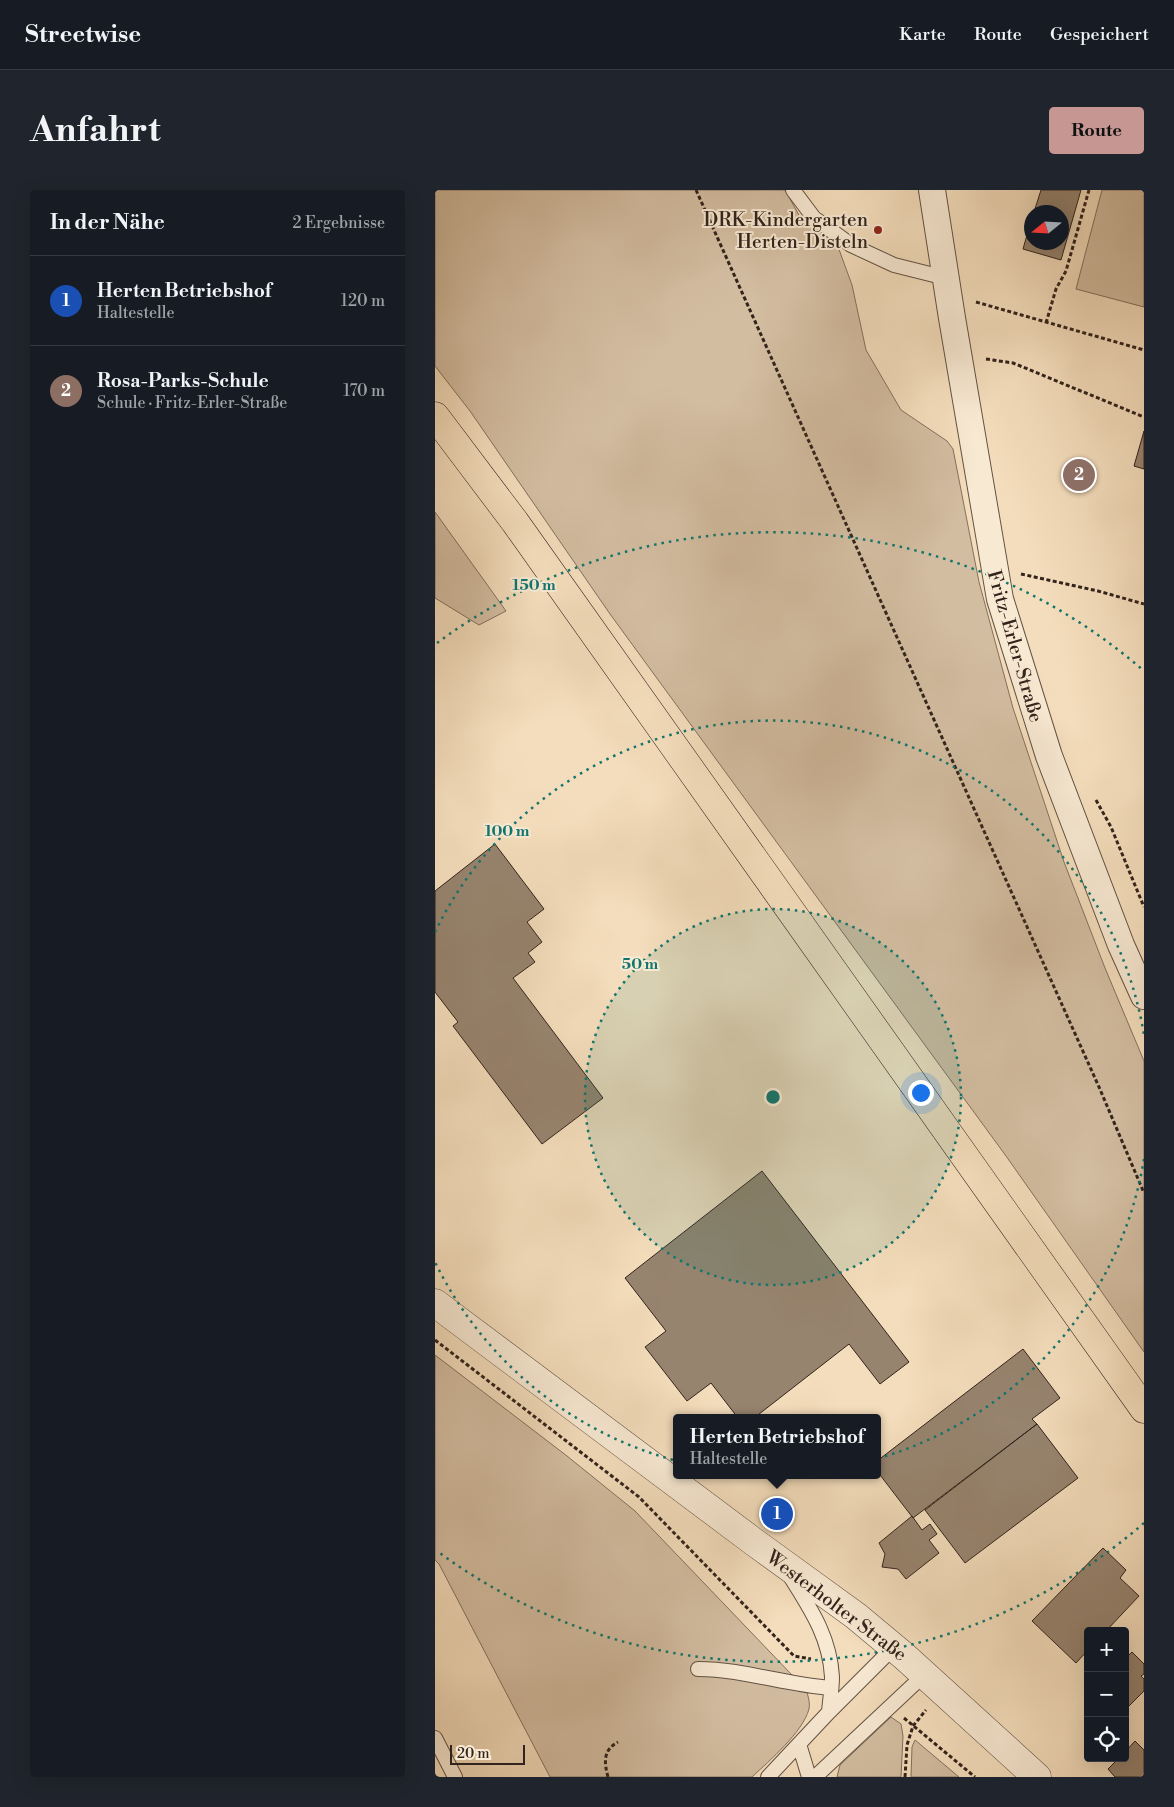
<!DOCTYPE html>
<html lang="de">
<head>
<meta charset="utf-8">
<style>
  :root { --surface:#171b24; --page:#20242c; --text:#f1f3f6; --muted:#9ea1a6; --line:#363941; --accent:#c59692 }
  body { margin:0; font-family:"Libre Bodoni",serif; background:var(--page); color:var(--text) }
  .controls { position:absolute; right:15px; bottom:15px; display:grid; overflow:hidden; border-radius:5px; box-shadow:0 5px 20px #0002 }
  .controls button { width:45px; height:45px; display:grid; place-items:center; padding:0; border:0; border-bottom:1px solid var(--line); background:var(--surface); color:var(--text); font:25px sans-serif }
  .compass { position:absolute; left:589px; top:15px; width:45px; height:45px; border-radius:50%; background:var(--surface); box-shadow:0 5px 20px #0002; rotate:252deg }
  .scale { position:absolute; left:15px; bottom:12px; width:75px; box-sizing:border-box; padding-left:5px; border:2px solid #32231c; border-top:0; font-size:14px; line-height:18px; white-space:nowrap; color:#32231c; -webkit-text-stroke:4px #f8e9d3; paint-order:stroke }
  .you { position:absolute; left:485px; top:902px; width:18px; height:18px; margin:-12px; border:4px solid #fff; border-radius:50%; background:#1a73e8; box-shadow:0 0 0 8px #1a73e833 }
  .badge { display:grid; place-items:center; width:32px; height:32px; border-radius:50%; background:var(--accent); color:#fff; font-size:16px; font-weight:700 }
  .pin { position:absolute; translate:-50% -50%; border:2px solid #fff; box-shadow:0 1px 5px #0006 }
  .popup { position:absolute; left:238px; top:1224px; width:208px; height:65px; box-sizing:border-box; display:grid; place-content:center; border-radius:5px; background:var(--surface); filter:drop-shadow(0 1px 4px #0005); font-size:16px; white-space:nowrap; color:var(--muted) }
  .popup b { font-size:19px; color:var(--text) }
  .popup::after { content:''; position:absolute; left:50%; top:100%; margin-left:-10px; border:10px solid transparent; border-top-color:var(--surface) }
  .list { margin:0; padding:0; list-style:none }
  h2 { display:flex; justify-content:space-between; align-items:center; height:65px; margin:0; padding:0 20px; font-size:21px }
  h2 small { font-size:16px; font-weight:400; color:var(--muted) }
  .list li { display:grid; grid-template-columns:32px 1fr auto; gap:15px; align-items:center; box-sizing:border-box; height:90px; padding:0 20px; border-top:1px solid var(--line) }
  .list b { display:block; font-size:19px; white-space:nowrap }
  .list p { margin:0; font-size:16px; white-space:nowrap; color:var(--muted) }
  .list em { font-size:16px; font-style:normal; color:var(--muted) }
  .icon { flex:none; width:28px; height:28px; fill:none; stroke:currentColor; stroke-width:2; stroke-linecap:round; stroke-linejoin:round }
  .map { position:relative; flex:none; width:709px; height:1587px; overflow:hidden; border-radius:5px }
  header { display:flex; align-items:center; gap:30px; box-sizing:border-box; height:70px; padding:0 25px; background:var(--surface); border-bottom:1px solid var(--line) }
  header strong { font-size:24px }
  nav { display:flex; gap:28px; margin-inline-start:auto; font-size:18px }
  .intro { display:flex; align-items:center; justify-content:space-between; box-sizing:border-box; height:120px; padding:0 30px }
  h1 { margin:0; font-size:35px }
  .button { padding:12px 22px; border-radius:5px; background:var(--accent); color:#111; font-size:18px; font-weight:700 }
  main { display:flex; gap:30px; padding:0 30px }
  aside { flex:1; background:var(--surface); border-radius:5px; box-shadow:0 5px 20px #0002 }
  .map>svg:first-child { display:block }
  .green { fill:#d3bda1; stroke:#82705e }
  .building { fill:#97846f; stroke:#32231c }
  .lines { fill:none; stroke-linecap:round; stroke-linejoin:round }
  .service-casing { stroke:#625244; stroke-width:16 }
  .minor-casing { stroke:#625244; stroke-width:28 }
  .tertiary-casing { stroke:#625244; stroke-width:29 }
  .primary-casing { stroke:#32231c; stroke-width:29 }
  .path { stroke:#32231c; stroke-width:3; stroke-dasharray:4 2.5; stroke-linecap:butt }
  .service { stroke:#f8e9d3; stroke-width:14 }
  .minor { stroke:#f8e9d3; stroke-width:26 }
  .tertiary { stroke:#f8e9d3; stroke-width:28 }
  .primary { stroke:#f4ddbc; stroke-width:28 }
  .ring { fill:none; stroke:#0f766e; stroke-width:2.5; stroke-dasharray:2.5 5 }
  .poi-dot { fill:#8f2418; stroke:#f8e9d3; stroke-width:2 }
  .labels { text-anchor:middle; stroke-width:4; stroke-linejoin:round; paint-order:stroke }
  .poi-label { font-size:19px; fill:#32231c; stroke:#f8e9d3; text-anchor:end }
  .street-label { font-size:19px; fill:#32231c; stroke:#f8e9d3 }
  .centre { fill:#0f766e; stroke:#f8e9d3; stroke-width:2.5 }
  .ring-label { font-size:15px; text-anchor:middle; font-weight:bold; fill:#0f766e; stroke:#f8e9d3; stroke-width:4; stroke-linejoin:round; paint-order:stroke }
</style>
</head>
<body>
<header>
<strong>Streetwise</strong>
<nav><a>Karte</a><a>Route</a><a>Gespeichert</a></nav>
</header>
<div class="intro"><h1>Anfahrt</h1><a class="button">Route</a></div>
<main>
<aside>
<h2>In der Nähe<small>2 Ergebnisse</small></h2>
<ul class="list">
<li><span class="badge" style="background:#1a4fb4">1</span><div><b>Herten Betriebshof</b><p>Haltestelle</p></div><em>120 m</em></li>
<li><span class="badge" style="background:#8d6e63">2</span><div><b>Rosa-Parks-Schule</b><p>Schule · Fritz-Erler-Straße</p></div><em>170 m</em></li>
</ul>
</aside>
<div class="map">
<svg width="709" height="1587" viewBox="0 0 709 1587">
  <rect width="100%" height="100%" fill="#f4ddbc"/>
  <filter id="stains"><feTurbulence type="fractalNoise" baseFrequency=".004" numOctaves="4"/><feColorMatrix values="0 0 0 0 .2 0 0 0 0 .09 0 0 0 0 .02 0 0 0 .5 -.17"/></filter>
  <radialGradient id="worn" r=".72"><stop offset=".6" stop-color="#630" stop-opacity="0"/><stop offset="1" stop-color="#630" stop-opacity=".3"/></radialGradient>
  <path class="green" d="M0 0H350L365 27 402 54 417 95 431 160 466 220 512 251 518 259 544 392 578 518 629 672 670 778 709 871V1162L571 966 175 424 35 221 0 176Z
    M667 0H709V117L641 99Z
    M0 322 71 421 44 435 0 408Z
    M0 1165 132 1266 200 1321 357 1485 368 1489C370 1497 376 1511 374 1519 368 1542 334 1571 317 1587H115L4 1374 0 1370Z
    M456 1527 466 1534 468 1546 466 1587H402L405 1575Z
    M480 1550 524 1587H476L477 1557Z"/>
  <path class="building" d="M606 0H646L626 70 588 59 596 31V52H626V22H599Z
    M709 241V279L699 276Z
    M60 654 109 719 92 732 107 752 93 763 100 772 78 788 168 908 107 954 18 836 23 832 0 802V701Z
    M327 981 474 1172 445 1194 414 1154 319 1228H303L276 1193 252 1211 210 1157 231 1141 190 1088Z
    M588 1159 625 1208 597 1229 602 1234 478 1328 442 1281V1271Z
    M602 1234 643 1288 530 1373 490 1320Z
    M477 1326 487 1340 495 1334 502 1344 494 1350 504 1363 471 1389 463 1379 447 1377 450 1364 444 1353Z
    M668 1358 691 1380 685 1388 704 1406 671 1441H653V1460L641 1473 597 1431Z
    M697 1462 709 1474V1484L706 1486 709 1489V1501L691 1519 690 1469Z
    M700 1551 709 1560V1587H680L673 1579 684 1568H690V1562Z"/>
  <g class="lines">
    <defs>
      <path id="service" d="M358 0 379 28 416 55 459 75 511 88
        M355 1386C375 1418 395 1447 397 1487 397 1498 395 1510 394 1522
        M263 1479C308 1479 351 1495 396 1498
        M0 1548 20 1587
        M364 1554 374 1587
        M333 1587 394 1522 459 1457
        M380 1587 490 1484"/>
      <path id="minor" d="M497 0 517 128 565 409 614 566 686 755 709 806"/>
      <path id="tertiary" d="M0 1113 319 1352 421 1426 469 1466 602 1587"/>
      <path id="primary" d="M0 226 80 332 709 1219"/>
    </defs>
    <use href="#service" class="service-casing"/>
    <use href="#minor" class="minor-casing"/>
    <use href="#tertiary" class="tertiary-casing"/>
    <use href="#primary" class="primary-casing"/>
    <path class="path" d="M261 0 664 897 709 1003
      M541 112 709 160
      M611 133 621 99 631 81 654 0
      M551 169 578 173 709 227
      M586 384 663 401 709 414
      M661 610 676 637 709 717
      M0 1150 204 1307 359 1466 376 1469
      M469 1528 540 1587
      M173 1587C169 1572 168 1560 183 1552
      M470 1587 472 1555 478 1536 491 1520"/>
    <use href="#service" class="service"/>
    <use href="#minor" class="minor"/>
    <use href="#tertiary" class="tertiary"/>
    <use href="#primary" class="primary"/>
  </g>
  <circle cx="338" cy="907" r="188" fill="#0f766e" fill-opacity=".12"/>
  <g class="ring">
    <circle cx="338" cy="907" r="188"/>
    <path d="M709 969A376 376 0 0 1 0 1072M0 742A376 376 0 0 1 709 845"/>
    <path d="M709 1333A565 565 0 0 1 2 1361M2 453A565 565 0 0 1 709 481"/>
  </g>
  <circle class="poi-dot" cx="443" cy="40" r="5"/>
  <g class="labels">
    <g class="poi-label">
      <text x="433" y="36">DRK-Kindergarten<tspan x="433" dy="22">Herten-Disteln</tspan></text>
    </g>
    <g class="street-label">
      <text transform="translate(581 456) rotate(74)" y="7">Fritz-Erler-Straße</text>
      <text transform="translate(402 1415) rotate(37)" y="7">Westerholter Straße</text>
    </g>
  </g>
  <circle cx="338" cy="907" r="8" class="centre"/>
  <g class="ring-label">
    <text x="99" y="400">150 m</text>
    <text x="72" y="646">100 m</text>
    <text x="205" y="779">50 m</text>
  </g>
  <rect width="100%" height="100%" filter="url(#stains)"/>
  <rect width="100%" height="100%" fill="url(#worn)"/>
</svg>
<div class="controls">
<button>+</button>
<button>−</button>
<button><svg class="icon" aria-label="locate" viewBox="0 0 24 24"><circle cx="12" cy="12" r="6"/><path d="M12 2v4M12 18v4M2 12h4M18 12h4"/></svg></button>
</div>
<svg class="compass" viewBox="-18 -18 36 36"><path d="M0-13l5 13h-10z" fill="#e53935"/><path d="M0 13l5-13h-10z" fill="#9ea1a6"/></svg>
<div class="scale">20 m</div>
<div class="you"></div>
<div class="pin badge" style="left:342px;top:1324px;background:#1a4fb4">1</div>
<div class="popup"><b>Herten Betriebshof</b>Haltestelle</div>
<div class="pin badge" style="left:644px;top:285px;background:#8d6e63">2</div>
</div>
</main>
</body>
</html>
